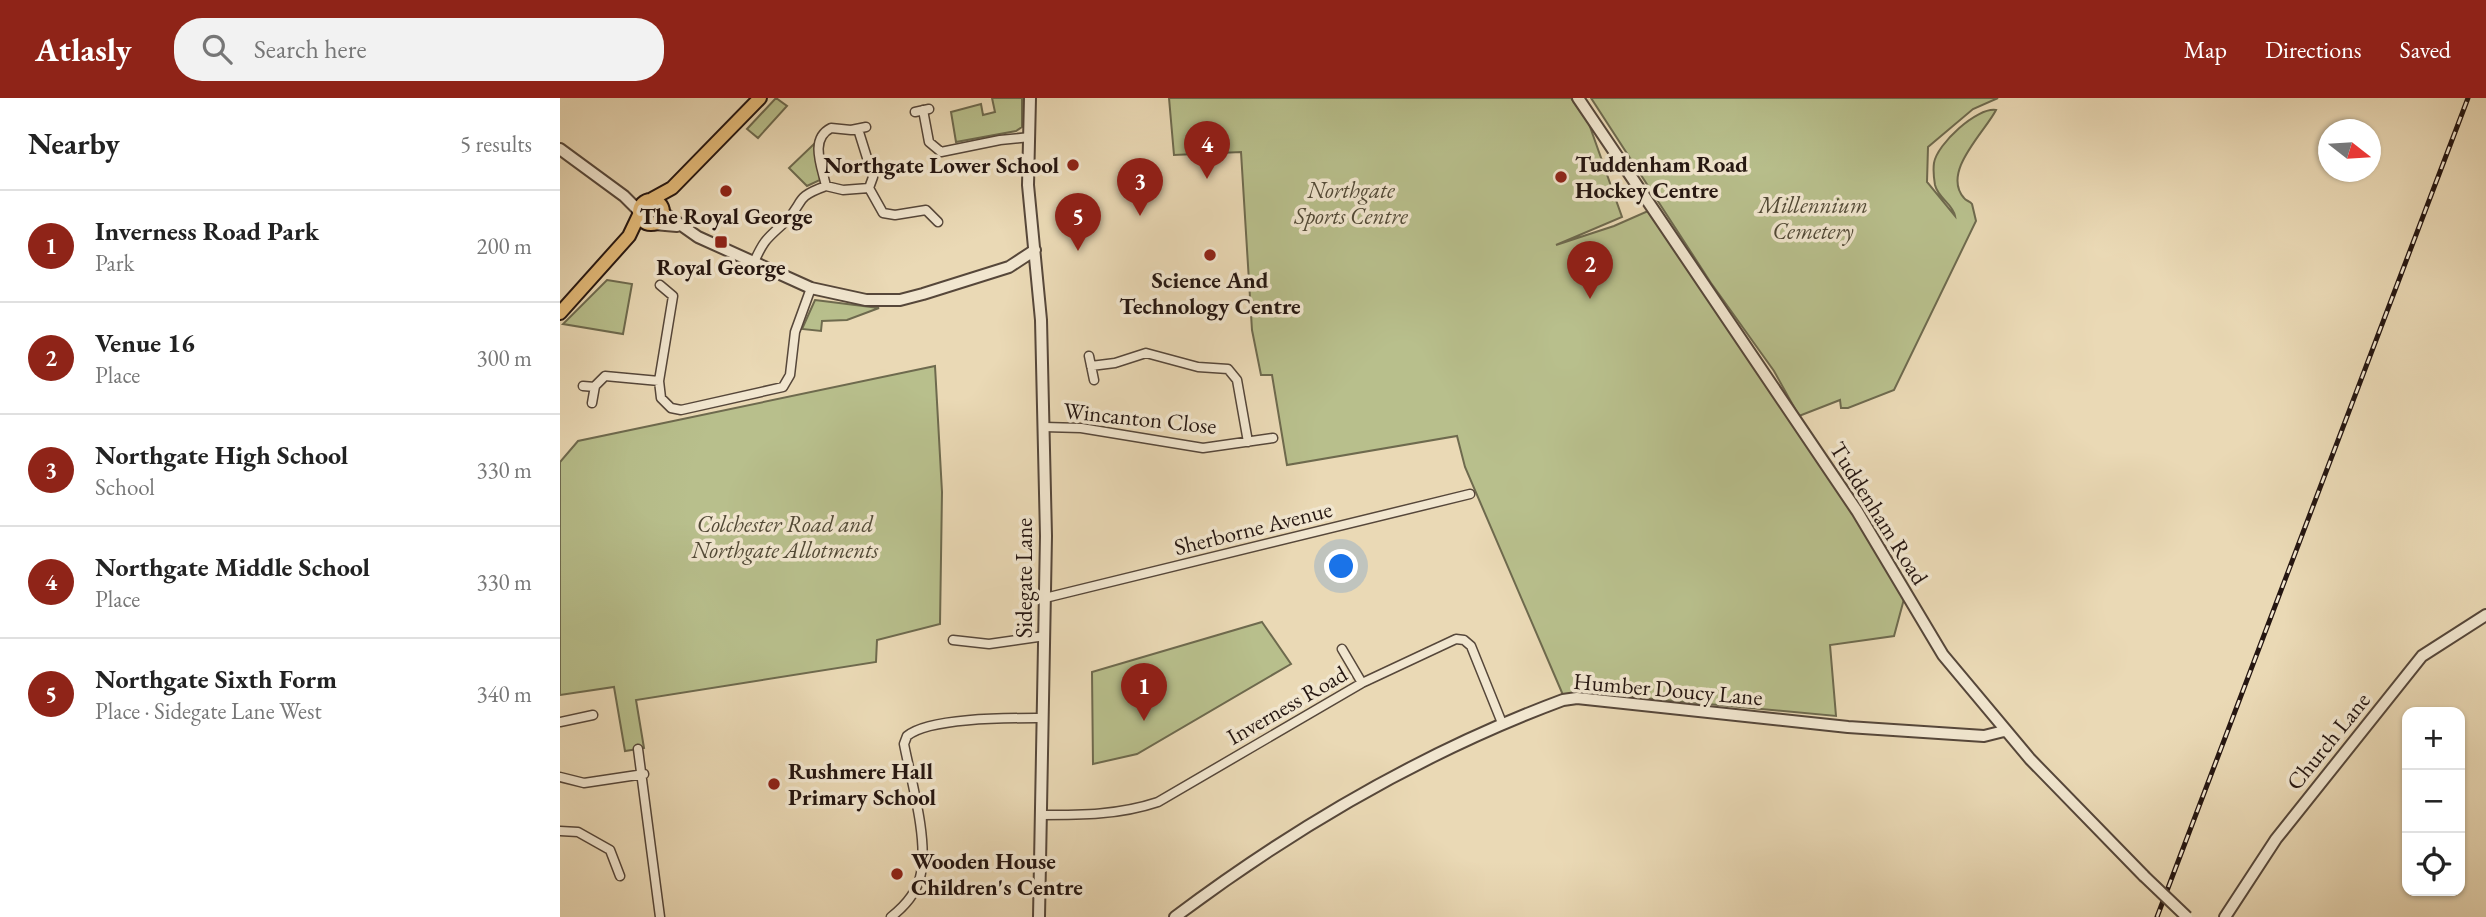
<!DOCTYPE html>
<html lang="en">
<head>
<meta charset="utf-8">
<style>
  :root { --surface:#fff; --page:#f2f2f2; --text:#222; --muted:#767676; --line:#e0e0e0; --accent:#8f2418 }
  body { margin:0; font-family:"EB Garamond",serif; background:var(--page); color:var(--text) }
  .controls { position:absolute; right:21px; bottom:21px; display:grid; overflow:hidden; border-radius:14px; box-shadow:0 2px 5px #0004 }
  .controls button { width:63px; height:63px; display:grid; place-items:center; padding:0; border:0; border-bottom:2px solid var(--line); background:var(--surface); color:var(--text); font:35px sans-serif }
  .compass { position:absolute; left:1758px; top:21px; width:63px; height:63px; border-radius:50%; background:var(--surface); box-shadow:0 2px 5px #0004; rotate:107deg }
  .you { position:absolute; left:782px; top:469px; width:24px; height:24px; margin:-18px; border:5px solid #fff; border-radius:50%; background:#1a73e8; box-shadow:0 0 0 10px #1a73e833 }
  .badge { display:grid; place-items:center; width:46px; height:46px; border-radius:50%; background:var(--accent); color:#fff; font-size:23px; font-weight:700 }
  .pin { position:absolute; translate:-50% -58px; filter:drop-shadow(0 2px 4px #0008) }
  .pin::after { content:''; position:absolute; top:37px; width:24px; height:21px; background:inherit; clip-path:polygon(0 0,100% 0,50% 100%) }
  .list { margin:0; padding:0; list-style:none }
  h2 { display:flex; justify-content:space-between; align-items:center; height:91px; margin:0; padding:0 28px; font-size:30px }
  h2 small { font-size:23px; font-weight:400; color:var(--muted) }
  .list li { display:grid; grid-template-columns:46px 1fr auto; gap:21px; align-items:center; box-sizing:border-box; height:112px; padding:0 28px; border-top:2px solid var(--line) }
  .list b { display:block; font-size:26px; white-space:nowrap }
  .list p { margin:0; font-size:23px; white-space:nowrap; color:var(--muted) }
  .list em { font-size:23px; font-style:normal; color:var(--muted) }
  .icon { flex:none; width:38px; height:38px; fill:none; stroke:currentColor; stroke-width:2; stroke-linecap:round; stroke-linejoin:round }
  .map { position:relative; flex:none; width:1926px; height:819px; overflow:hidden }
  header { display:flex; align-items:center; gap:42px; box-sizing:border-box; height:98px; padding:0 35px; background:var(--accent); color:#fff }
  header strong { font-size:33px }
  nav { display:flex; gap:38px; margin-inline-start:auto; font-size:24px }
  .search { width:490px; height:63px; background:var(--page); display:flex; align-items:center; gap:18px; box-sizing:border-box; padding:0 24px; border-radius:28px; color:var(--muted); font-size:26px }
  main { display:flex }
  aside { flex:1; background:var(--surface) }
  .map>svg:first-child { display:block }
  .green { fill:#b8bf8c; stroke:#6e6a4e; stroke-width:2 }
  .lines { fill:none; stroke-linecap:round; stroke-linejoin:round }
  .minor-casing { stroke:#56473a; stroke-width:11 }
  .tertiary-casing { stroke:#56473a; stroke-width:14 }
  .primary-casing { stroke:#251611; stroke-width:16 }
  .minor { stroke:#f1e6cf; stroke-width:8 }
  .tertiary { stroke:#f1e6cf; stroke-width:10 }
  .primary { stroke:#e5bc7a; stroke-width:12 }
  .rail-casing { stroke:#251611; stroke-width:5 }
  .rail { stroke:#f1e6cf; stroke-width:2.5; stroke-dasharray:8; stroke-linecap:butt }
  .tertiary-bridge-casing { stroke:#56473a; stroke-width:14; stroke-linecap:butt }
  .tertiary-bridge { stroke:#f1e6cf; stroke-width:10 }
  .poi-dot { fill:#8f2418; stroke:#f1e6cf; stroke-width:2.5 }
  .labels { text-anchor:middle; stroke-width:7; stroke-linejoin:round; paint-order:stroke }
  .poi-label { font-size:23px; font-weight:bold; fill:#251611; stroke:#f1e6cf; text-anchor:start }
  .park-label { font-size:23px; font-style:italic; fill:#514936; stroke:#f1e6cf }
  .street-label { font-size:23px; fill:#251611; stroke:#f1e6cf }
</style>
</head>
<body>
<header>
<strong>Atlasly</strong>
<div class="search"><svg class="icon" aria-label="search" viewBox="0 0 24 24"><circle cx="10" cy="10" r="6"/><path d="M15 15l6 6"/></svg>Search here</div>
<nav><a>Map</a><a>Directions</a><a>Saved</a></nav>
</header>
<main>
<aside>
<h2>Nearby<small>5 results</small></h2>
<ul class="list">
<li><span class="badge">1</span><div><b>Inverness Road Park</b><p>Park</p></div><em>200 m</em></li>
<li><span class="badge">2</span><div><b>Venue 16</b><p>Place</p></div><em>300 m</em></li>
<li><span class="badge">3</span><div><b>Northgate High School</b><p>School</p></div><em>330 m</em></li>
<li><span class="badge">4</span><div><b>Northgate Middle School</b><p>Place</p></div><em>330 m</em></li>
<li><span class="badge">5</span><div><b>Northgate Sixth Form</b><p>Place · Sidegate Lane West</p></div><em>340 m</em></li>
</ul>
</aside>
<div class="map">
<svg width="1926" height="819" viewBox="0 0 1926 819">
  <rect width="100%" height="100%" fill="#ead9b5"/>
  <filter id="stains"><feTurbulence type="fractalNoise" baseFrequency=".00286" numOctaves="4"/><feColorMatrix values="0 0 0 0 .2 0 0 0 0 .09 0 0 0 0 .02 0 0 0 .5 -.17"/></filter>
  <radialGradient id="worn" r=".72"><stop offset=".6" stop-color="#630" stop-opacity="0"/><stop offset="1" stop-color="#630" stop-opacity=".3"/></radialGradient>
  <path class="green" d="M216 0 227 8 198 40 187 31Z
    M432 0H462V29L456 33 396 44 391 14 421 6 423 17 435 14Z
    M609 0H1011L1029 26 1062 119 996 147 1054 128 1088 113 1295 418 1344 501 1334 538 1270 547 1276 618 1019 594 1003 597 905 369 897 338 727 367 712 277H701L692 232 681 54 614 57Z
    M1031 0H1438L1413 11 1368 49 1367 84 1395 118C1393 106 1378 100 1375 87 1374 81 1373 72 1374 65 1377 46 1417 9 1436 12 1425 34 1381 74 1404 100 1406 103 1410 103 1412 106L1416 123 1334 292 1288 310H1281L1280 302 1239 318 1214 273 1151 185Z
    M255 45 260 82 247 88 229 70Z
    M47 182 72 186 63 236 3 226Z
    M255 202 319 210 287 222 262 223 261 233 242 231Z
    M375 268 382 394 380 526 317 542 316 564 76 602 84 650 65 653 54 589 0 597V364L18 343Z
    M702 524 731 566 577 656 533 666 532 574Z"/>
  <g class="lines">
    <defs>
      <path id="minor" d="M363 12 369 44 381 54 440 42 470 39
        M355 14 369 11
        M298 31 313 79 309 90
        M266 88C262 69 249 41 271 30L291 32 306 29
        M194 164C205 140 207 141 225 124 245 105 232 100 266 88L283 92 309 90 323 115 335 117 366 112 378 124
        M529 258 534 282
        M531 268 555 265 586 255 638 269 668 271 677 282 688 344
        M99 283 101 300 111 310 121 312 223 289 230 277 235 234 251 190
        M23 288 35 289
        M32 305 35 288 45 278 99 283 113 198 100 187
        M484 329 521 330 643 350 713 340
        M485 500 910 396
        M393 542 429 546 485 538
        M782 551 802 585
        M0 624 33 617
        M78 651 100 819
        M0 679 24 685 84 676
        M481 717C522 717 559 717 598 704L802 585 896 541 904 542 911 548 942 625
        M0 733 18 734 50 752 60 778
        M331 819C345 808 358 793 361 775 368 740 351 682 344 646L347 638C369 619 452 620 483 620"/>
      <path id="tertiary" d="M470 0 468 87 481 222 486 438 479 819
        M1018 0 1297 413 1383 557 1470 661 1584 778
        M0 51 64 98 79 113
        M104 115 138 139 251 190 306 202H340L363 196 449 169 475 152
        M94 126 117 128
        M615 819C735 729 863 654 1003 602L1017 600 1288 629 1424 638 1444 633
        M1665 819 1716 741 1862 558 1926 517"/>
      <path id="primary" d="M92 101 112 90 200 0
        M79 114a12 12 0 1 1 24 0a12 12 0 1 1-24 0Z
        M0 215 69 138 79 117"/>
    </defs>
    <use href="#minor" class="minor-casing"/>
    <use href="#tertiary" class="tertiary-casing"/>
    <use href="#primary" class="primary-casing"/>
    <use href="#minor" class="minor"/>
    <use href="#tertiary" class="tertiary"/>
    <use href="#primary" class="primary"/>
    <defs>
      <path id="rail" d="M1597 819 1908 0"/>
    </defs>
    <use href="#rail" class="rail-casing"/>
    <use href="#rail" class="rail"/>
    <defs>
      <path id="tertiary-bridge" d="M1584 778 1627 819"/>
    </defs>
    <use href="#tertiary-bridge" class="tertiary-bridge-casing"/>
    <use href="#tertiary-bridge" class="tertiary-bridge"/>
  </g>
  <g class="poi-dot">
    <circle cx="513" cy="67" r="7"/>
    <circle cx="1001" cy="79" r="7"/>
    <circle cx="166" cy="93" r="7"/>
    <rect x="154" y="137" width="14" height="14" rx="3.5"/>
    <circle cx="650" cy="157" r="7"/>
    <circle cx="214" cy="686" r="7"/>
    <circle cx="337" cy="776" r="7"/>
  </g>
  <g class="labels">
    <g class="poi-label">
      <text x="1015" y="74">Tuddenham Road<tspan x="1015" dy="26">Hockey Centre</tspan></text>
      <text x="499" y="75" text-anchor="end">Northgate Lower School</text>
      <text x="166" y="126" text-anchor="middle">The Royal George</text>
      <text x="161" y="177" text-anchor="middle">Royal George</text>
      <text x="650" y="190" text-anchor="middle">Science And<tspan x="650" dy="26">Technology Centre</tspan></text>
      <text x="228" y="681">Rushmere Hall<tspan x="228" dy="26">Primary School</tspan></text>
      <text x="351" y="771">Wooden House<tspan x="351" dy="26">Children's Centre</tspan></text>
    </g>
    <g class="park-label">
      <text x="791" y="100">Northgate<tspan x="791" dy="26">Sports Centre</tspan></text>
      <text x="1253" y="115">Millennium<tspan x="1253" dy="26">Cemetery</tspan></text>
      <text x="225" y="434">Colchester Road and<tspan x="225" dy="26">Northgate Allotments</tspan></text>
    </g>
    <g class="street-label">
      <text transform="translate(580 320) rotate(6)" y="8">Wincanton Close</text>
      <text transform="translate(1319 415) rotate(58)" y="8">Tuddenham Road</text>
      <text transform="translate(693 430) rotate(-14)" y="8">Sherborne Avenue</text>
      <text transform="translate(464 480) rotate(-90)" y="8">Sidegate Lane</text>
      <text transform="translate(1108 591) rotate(5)" y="8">Humber Doucy Lane</text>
      <text transform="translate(727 607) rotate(-30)" y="8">Inverness Road</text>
      <text transform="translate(1768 643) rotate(-51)" y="8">Church Lane</text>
    </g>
  </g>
  <rect width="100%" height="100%" filter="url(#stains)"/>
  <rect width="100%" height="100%" fill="url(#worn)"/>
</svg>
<div class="controls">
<button>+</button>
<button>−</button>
<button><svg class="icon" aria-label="locate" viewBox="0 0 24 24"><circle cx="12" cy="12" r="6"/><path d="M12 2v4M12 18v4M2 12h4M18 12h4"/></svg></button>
</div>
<svg class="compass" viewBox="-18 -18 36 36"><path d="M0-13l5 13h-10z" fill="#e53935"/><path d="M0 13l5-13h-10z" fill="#767676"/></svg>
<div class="you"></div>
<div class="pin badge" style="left:584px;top:623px">1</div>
<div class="pin badge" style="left:1030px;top:201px">2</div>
<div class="pin badge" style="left:580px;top:118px">3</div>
<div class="pin badge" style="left:647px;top:81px">4</div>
<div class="pin badge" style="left:518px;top:153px">5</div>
</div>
</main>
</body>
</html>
